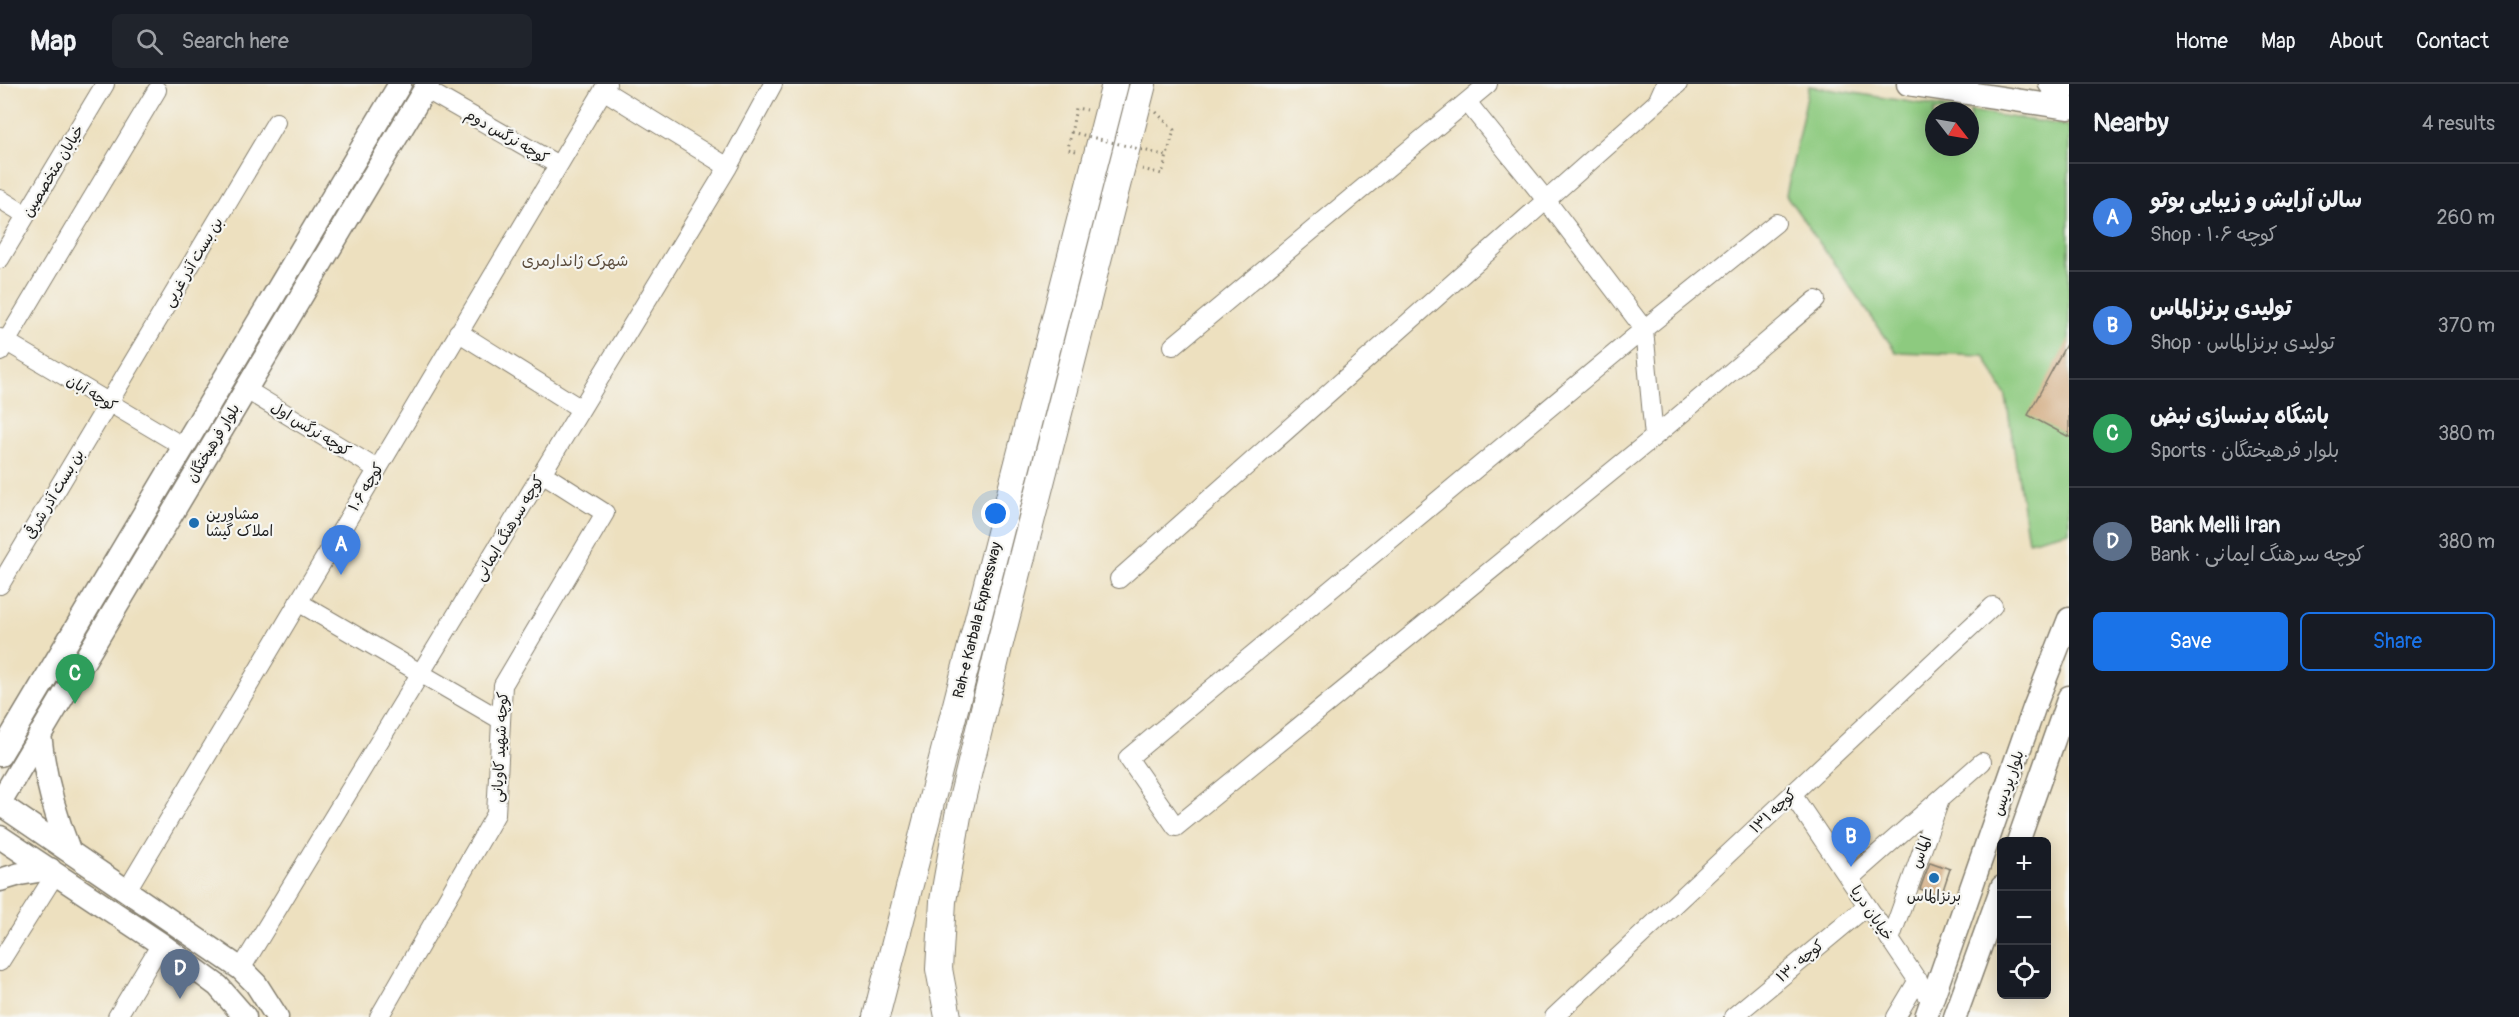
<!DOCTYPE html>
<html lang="en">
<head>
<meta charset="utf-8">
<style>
  :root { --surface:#171b24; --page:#20242c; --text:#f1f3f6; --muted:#9ea1a6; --line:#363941; --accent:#1a73e8 }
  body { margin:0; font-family:Pangolin,"Playpen Sans Arabic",sans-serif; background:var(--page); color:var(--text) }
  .controls { position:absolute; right:18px; bottom:18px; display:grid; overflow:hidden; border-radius:9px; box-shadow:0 3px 15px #0003 }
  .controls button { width:54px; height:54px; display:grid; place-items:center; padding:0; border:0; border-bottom:2px solid var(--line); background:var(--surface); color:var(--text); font:30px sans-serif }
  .compass { position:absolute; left:1925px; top:18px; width:54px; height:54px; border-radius:50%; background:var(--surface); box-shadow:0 3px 15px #0003; rotate:121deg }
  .you { position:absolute; left:996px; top:430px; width:21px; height:21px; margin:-15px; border:4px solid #fff; border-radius:50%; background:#1a73e8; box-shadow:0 0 0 9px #1a73e833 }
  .badge { display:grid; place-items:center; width:39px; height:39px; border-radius:50%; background:var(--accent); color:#fff; font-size:20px; font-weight:700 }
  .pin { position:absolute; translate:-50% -50px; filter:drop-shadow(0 2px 3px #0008) }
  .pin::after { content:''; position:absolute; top:32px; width:21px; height:18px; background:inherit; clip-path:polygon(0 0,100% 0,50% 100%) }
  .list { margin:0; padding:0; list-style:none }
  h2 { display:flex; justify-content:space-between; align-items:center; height:78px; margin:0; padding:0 24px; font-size:26px }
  h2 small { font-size:20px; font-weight:400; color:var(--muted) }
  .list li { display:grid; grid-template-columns:39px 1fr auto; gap:18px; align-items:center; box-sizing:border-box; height:108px; padding:0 24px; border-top:2px solid var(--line) }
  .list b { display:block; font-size:22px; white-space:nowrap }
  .list p { margin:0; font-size:20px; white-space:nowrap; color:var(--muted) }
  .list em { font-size:20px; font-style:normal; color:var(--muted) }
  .actions { display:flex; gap:12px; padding:18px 24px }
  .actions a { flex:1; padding:14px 0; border:2px solid var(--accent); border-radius:9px; text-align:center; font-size:21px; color:var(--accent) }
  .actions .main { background:var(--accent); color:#fff }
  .icon { flex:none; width:33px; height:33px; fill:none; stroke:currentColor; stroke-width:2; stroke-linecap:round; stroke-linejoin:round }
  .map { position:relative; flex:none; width:2069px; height:933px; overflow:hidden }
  header { display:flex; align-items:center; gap:36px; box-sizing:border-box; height:84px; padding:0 30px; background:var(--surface); border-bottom:2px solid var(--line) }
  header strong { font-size:28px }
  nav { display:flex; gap:33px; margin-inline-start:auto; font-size:21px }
  .search { width:420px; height:54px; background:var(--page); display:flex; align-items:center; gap:15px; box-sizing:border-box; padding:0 21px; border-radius:9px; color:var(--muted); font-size:22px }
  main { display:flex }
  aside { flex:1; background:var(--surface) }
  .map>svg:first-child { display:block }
  .green { fill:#8dca7f; stroke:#54734e; stroke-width:1.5 }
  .building { fill:#cfa477 }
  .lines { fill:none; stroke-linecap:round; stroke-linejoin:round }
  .minor-casing { stroke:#847e6e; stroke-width:20 }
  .major-casing { stroke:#847e6e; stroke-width:25 }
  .highway-casing { stroke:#847e6e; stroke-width:28 }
  .path { stroke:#847e6e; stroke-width:3; stroke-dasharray:1.5 4.5; stroke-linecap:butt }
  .minor { stroke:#fff; stroke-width:18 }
  .major { stroke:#fff; stroke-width:22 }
  .highway { stroke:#fff; stroke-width:26 }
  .path-bridge { stroke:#847e6e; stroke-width:3; stroke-dasharray:1.5 4.5; stroke-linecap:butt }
  .poi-dot { fill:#1f6fb2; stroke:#f6f6f2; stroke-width:2 }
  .labels { text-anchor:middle; stroke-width:4.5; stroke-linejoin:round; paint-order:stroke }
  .street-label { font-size:15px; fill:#1c1c1c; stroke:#f6f6f2 }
  .poi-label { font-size:15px; fill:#1c1c1c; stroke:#f6f6f2; text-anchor:start }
  .neighbourhood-label { font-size:16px; fill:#5b4c3c; stroke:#f6f6f2 }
</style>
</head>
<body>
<header>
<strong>Map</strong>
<div class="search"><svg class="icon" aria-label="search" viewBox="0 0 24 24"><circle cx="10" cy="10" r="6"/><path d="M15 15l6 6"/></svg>Search here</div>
<nav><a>Home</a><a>Map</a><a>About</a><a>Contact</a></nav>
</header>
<main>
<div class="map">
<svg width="2069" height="933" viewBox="0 0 2069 933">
  <rect width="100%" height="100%" fill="#f6f6f2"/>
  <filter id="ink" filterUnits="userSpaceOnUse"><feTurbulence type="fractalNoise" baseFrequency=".0167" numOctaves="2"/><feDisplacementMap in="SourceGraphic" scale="12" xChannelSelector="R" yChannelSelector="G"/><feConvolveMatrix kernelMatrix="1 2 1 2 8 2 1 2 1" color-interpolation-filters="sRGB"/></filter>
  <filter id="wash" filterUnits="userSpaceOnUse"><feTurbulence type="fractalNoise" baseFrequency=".008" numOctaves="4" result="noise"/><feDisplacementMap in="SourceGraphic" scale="24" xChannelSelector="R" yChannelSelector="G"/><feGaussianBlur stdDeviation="1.35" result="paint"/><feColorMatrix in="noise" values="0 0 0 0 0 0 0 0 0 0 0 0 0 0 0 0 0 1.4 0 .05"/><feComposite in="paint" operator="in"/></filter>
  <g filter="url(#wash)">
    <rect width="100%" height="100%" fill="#ede0bf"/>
    <path class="green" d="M1809 2 1968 27H1934V63H1970V27L2069 42V447L2028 457 2006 313 1984 271 1896 268 1786 111Z"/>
    <g id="blocks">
      <path class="building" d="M2069 255V353L2028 331Z
        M1857 757 1864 767 1851 778 1844 768Z
        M1930 778 1950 785 1941 812 1920 805Z"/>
    </g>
  </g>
  <g filter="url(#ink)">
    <use href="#blocks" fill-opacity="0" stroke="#847e6e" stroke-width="1.5"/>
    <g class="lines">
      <defs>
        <path id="minor" d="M1665 0 1657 18 1678 0
          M425 5 558 81
          M603 6 728 83
          M1467 18 1546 116 1644 245 1654 353
          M0 115 26 131
          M1776 139 1644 245 1128 674 1176 743 1654 353 1816 216
          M0 175 105 0
          M458 248 581 325
          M0 254 184 363
          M1173 262 1488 0
          M0 268 157 6
          M245 305 377 385
          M1119 495 1657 18
          M0 501 276 38
          M298 518 501 636
          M1792 710 1932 918
          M1849 795 1982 678
          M127 806 607 0
          M1890 856 1940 716
          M0 878 56 789
          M241 885 728 83 773 0
          M117 933 161 860
          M379 933 496 730 503 601 605 429 542 389
          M1554 933 1993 522
          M1733 933 1867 822
          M1896 933 1918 896"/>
        <path id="major" d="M1908 0 2069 24
          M2050 0 2069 3
          M40 650C44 690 54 728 69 766
          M0 671 400 0
          M0 718 428 0
          M0 720 241 885 256 900 277 933
          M0 753 161 860 218 902 245 933
          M2018 758 2069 613
          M0 796 20 790 50 785
          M1926 933 2034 624 2069 535
          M1955 933 2002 803"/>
        <path id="highway" d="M876 933 1115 0
          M948 933 939 885 943 817 958 732 999 563 1143 0"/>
      </defs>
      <use href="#minor" class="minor-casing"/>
      <use href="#major" class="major-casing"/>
      <use href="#highway" class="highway-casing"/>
      <path class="path" d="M1076 67 1068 65 1076 24 1087 26
        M1142 85 1162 90 1174 46 1156 28"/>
      <use href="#minor" class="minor"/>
      <use href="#major" class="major"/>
      <use href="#highway" class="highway"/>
      <path class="path-bridge" d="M1071 48 1167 72"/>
    </g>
  </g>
  <g class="poi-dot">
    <circle cx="194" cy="439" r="6"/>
    <circle cx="1934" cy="794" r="6"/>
  </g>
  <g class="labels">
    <g class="street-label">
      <text transform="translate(507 52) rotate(30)" y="5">کوچه نرگس دوم</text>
      <text transform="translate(53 87) rotate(-59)" y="5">خیابان متخصصین</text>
      <text transform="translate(193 178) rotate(-59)" y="5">بن بست آذر غربی</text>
      <text transform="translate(92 309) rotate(31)" y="5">کوچه آبان</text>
      <text transform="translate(311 345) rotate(31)" y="5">کوچه نرگس اول</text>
      <text transform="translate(213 359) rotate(-59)" y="5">بلوار فرهیختگان</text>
      <text transform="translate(366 403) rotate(-59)" y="5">کوچه ۱۰۶</text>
      <text transform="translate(54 410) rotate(-59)" y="5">بن بست آذر شرقی</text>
      <text transform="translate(509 444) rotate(-59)" y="5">کوچه سرهنگ ایمانی</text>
      <text transform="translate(977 536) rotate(-76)" y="5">Rah-e Karbala Expressway</text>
      <text transform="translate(500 663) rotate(-87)" y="5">کوچه شهید کاویانی</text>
      <text transform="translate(2008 699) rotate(-71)" y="5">بلوار پردیس</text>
      <text transform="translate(1773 727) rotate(-43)" y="5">کوچه ۱۳۱</text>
      <text transform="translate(1921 768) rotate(-70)" y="5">الماس</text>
      <text transform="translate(1872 829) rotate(56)" y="5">خیابان دریا</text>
      <text transform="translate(1800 877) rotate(-40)" y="5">کوچه ۱۳۰</text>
    </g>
    <g class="poi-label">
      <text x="206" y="435">مشاورین<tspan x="206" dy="17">املاک گیشا</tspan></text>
      <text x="1934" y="817" text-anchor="middle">برنزالماس</text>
    </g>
    <g class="neighbourhood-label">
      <text x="575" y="182">شهرک ژاندارمری</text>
    </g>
  </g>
</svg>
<div class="controls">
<button>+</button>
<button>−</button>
<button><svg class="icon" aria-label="locate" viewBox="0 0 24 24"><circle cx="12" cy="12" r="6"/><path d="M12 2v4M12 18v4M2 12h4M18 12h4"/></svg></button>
</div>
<svg class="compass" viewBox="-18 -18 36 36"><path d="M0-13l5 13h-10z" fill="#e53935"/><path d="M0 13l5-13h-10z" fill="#9ea1a6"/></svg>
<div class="you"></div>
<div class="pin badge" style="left:341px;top:491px;background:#3f7fe0">A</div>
<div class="pin badge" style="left:1851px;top:783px;background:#3f7fe0">B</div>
<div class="pin badge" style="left:75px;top:620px;background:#2e9e5b">C</div>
<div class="pin badge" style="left:180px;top:915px;background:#5c6f8a">D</div>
</div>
<aside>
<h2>Nearby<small>4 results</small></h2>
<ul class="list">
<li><span class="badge" style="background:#3f7fe0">A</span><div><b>سالن آرایش و زیبایی بوتو</b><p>Shop · کوچه ۱۰۶</p></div><em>260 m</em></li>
<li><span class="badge" style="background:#3f7fe0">B</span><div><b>تولیدی برنزالماس</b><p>Shop · تولیدی برنزالماس</p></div><em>370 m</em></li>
<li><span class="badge" style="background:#2e9e5b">C</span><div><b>باشگاه بدنسازی نبض</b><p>Sports · بلوار فرهیختگان</p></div><em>380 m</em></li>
<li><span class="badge" style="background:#5c6f8a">D</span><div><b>Bank Melli Iran</b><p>Bank · کوچه سرهنگ ایمانی</p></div><em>380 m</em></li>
</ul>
<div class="actions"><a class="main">Save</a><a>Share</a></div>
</aside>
</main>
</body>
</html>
